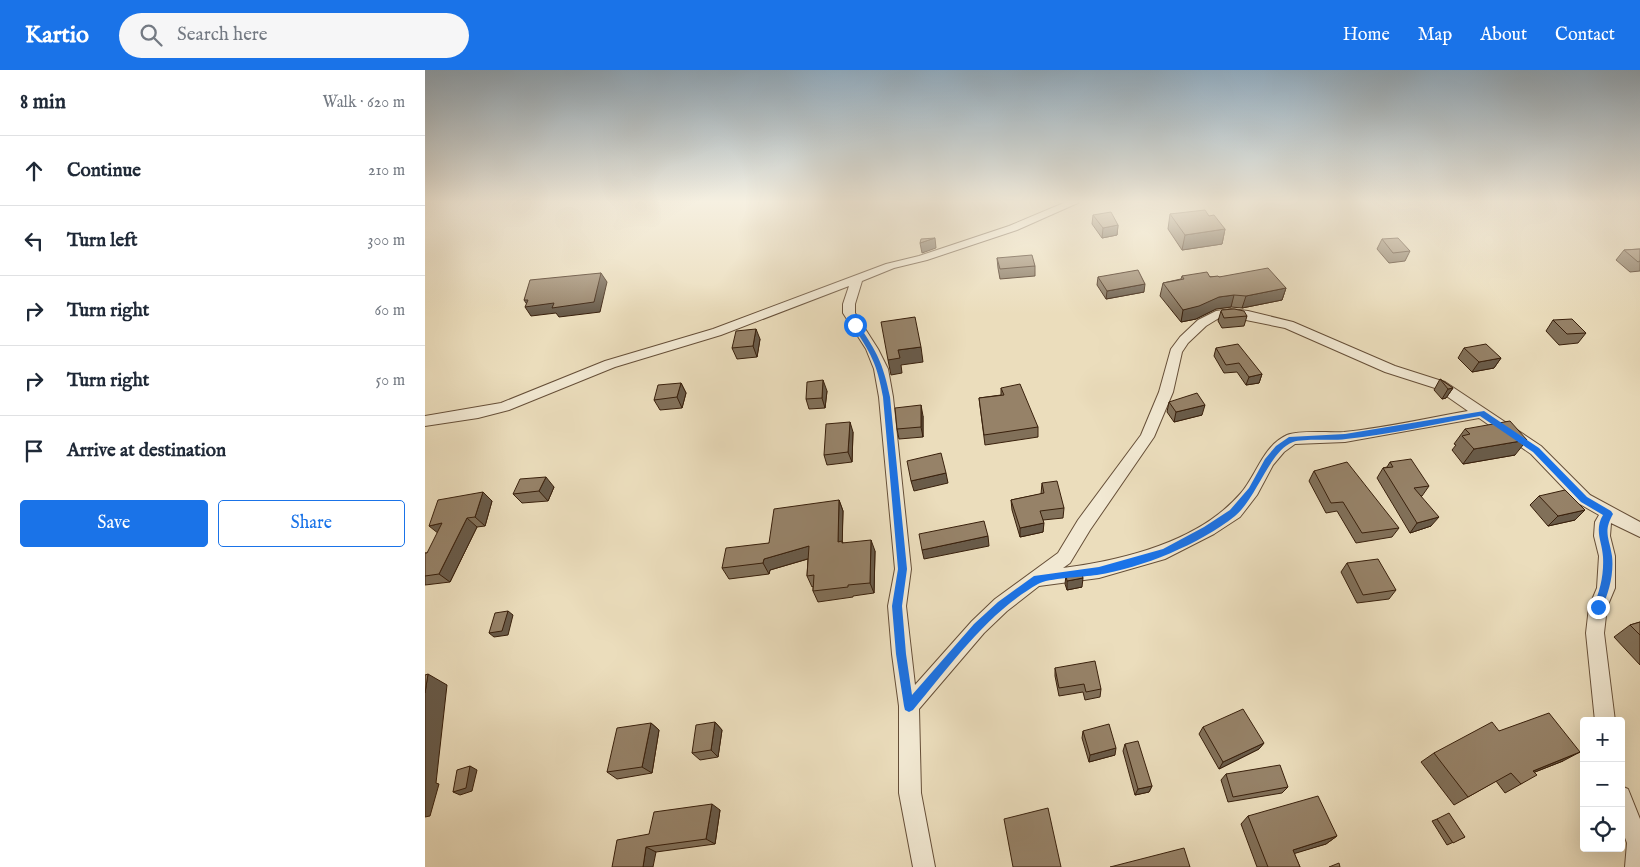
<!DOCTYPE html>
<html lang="en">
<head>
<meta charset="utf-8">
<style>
  :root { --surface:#fff; --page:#f6f6f7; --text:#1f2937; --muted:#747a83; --line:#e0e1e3; --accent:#1a73e8 }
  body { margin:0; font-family:"IM FELL English",serif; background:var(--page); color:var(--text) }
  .controls { position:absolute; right:15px; bottom:15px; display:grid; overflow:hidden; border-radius:5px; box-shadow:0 5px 20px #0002 }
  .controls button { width:45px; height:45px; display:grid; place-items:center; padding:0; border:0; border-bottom:1px solid var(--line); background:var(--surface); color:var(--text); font:25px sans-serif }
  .stop { position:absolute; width:15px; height:15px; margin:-11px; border:4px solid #1a73e8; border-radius:50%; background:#fff }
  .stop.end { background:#1a73e8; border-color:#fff; box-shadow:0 1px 5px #0008 }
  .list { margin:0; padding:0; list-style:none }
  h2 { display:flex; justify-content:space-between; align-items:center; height:65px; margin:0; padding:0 20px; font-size:21px }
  h2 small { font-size:16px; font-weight:400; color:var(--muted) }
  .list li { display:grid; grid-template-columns:32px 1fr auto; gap:15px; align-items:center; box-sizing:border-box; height:70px; padding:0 20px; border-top:1px solid var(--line) }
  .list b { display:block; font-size:19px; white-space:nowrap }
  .list em { font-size:16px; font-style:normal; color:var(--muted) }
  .actions { display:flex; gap:10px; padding:15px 20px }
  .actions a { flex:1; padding:11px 0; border:1px solid var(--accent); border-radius:5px; text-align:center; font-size:18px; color:var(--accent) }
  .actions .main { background:var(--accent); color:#fff }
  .icon { flex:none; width:28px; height:28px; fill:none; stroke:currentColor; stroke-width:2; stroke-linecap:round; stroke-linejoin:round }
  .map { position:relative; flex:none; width:1215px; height:797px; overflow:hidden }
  header { display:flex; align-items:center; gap:30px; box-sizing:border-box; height:70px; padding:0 25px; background:var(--accent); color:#fff }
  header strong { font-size:24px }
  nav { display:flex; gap:28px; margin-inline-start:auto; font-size:18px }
  .search { width:350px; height:45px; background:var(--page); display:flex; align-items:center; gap:12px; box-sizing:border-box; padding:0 18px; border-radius:28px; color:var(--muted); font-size:19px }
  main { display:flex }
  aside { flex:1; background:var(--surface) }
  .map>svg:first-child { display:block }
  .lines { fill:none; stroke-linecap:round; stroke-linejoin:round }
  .minor-casing { stroke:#664f38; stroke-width:2 }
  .minor { fill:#f2e9d3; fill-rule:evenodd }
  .wall { fill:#817059; stroke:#39200c }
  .shaded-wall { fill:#695b49; stroke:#39200c }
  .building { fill:#968268; stroke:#39200c }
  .route { fill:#1a73e8 }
</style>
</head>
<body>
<header>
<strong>Kartio</strong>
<div class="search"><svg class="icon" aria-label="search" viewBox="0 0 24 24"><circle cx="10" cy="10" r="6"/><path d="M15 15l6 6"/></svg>Search here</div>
<nav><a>Home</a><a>Map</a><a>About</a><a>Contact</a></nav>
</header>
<main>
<aside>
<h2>8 min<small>Walk · 620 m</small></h2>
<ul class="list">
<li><svg class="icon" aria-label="ahead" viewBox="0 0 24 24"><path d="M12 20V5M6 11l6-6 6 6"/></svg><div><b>Continue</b></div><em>210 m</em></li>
<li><svg class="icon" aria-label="left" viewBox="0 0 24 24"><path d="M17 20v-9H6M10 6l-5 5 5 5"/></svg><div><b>Turn left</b></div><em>300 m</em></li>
<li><svg class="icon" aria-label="right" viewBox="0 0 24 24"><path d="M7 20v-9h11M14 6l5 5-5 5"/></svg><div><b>Turn right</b></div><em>60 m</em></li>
<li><svg class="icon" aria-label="right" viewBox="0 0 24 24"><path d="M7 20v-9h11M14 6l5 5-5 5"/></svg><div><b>Turn right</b></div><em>50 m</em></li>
<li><svg class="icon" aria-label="arrive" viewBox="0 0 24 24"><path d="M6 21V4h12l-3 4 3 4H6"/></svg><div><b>Arrive at destination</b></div></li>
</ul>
<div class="actions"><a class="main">Save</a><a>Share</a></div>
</aside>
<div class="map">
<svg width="1215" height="797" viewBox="0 0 1215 797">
  <rect width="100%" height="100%" fill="#ebddbc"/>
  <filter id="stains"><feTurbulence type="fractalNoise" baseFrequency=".004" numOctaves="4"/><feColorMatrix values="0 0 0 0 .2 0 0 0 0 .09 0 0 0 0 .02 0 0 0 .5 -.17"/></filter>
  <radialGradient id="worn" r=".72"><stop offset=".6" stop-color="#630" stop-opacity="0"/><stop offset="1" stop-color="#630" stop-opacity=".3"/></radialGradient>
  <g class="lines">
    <defs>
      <path id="minor" d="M641 132H655L592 160 502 190 469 198 437 211 430 234V243L453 279 463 299 468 327 486 499 481 536 490 615 547 551 570 529 633 483 653 450 716 365 734 322 746 279 755 267 773 250 791 241 806 239 823 241 868 252 970 296 1020 312 1116 376 1165 425 1215 452V467L1186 453 1185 466 1190 486V518L1182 537 1179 563 1190 651H1170L1161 563 1164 537 1172 518 1174 486 1169 466 1170 452 1174 445 1153 433 1106 384 1054 348 920 372 870 374 859 382 848 395 832 425 815 447 789 464 740 489 674 508 614 516 582 541 559 563 494 639 496 723 510 797H488L474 723V636L467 584 463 536 470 499 454 327 449 299 441 279 418 243V234L424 216 296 265 190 297 84 340 53 348 0 356V346L76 333 180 291 288 259 461 194 494 186 584 156ZM806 247 860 258 960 302 1010 318 1043 341C1002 348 960 358 919 362 905 363 874 360 862 365 838 376 832 404 816 423 774 472 699 490 638 498L645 493 665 460 729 367 748 322 757 282 763 273 781 256 794 248Z
        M1196 716 1203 719 1215 749V797H1200L1202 773 1196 757Z"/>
    </defs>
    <use href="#minor" class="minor-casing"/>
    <use href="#minor" class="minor"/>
  </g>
  <path class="wall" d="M745 144 784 146 800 159 797 174 757 180 743 159Z
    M668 145 693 155 692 165 677 168 667 154Z
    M957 169 985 181 980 191 964 193 952 179Z
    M1215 179V201L1205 202 1191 190 1199 180Z
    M572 188 610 196V206L575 209 573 198Z
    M757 206 794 207 861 218 857 230 817 238 806 237 791 239 771 249 756 252 735 226 738 213 756 209Z
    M673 207 719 222 681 229 672 215Z
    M796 241 822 246 819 256 797 258 793 251Z
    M1128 250 1161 263 1153 273 1134 275 1121 261Z
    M335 269 332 287 312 289 307 278Z
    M791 278 837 304 834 313 821 315 812 302 799 303 789 286Z
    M1039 278 1076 288 1069 298 1047 302 1033 288Z
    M1015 309 1028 318 1021 328 1017 329 1009 320Z
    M256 313 261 323 257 338 235 340 229 330Z
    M576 318 613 357V367L560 375 554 328 576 325Z
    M402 321 400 338 384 339 381 329Z
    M744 332 777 345 749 352 742 342Z
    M498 346V367L474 369 472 359Z
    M1040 359 1090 385 1038 394 1027 380 1031 375 1029 374Z
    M428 362 427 392 402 395 399 385Z
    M965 392 1004 416 997 426H996L1006 456 985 463 952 408 958 398 962 397Z
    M889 401 974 458 967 467 931 473 912 441 901 443 884 411Z
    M617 413 639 438 638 448 618 450V462L595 467 587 440 586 430 616 424Z
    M129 417 123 431 97 433 88 424Z
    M58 422 67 431 60 456 52 457 25 512 0 515V483H2Z
    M1114 426 1160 440 1150 450 1123 456 1105 435Z
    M414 430 418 441 417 471 418 473 450 481 449 523 428 526V527L393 532 388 521V516L387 517 382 506 383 489 345 500 344 504 304 509 297 498 344 473Z
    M922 493 971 520 964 529 932 533 916 502Z
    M641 505 657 517 642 520 640 514Z
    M1215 552V595L1189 567 1205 555Z
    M630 598 676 619 675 627 660 630 658 622 634 626 630 606Z
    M290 652 297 660 293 687 275 690 267 683Z
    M226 653 234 660 227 703 192 709 182 702Z
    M778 657 839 673 834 679 794 699 774 664Z
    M658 661 690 685 664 692 657 668Z
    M1074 661 1138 691 1110 702 1096 714 1080 723 1071 711 1029 735 996 692 1009 683Z
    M700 674 727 716 724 722 710 725 698 681Z
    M801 704 863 717 857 723 803 732 796 710Z
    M295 740 290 774 231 782 187 797 224 764Z
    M823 746 912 766 901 774 869 783 875 797H832L816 754Z
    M1012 749 1040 767 1022 775 1007 751Z"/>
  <path class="shaded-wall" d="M693 155 692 165 677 168 678 158Z
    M800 159 797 174 757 180 760 165Z
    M510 168 511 178 497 183 495 173Z
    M176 203 182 212 175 242 134 247 131 243 106 246 100 237 103 236 99 230Z
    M720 214 719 222 681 229 682 221Z
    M861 218 857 230 817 238 821 226Z
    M809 225 806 237 791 239 771 249 756 252 758 240 794 227Z
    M331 259 335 269 332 287 328 276Z
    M496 277 498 292 476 295 477 303 466 305 463 290 473 280Z
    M1076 288 1069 298 1047 302 1054 292Z
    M837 304 834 313 821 315 824 307Z
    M398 310 402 321 400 338 397 328Z
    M256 313 261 323 257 338 252 327Z
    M1028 318 1021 328 1017 329 1023 319Z
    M496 335 498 346V367L496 357Z
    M780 335 777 345 749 352 751 342Z
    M425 352 428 362 427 392 423 382Z
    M1102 370 1090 385 1038 394 1049 379Z
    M521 403 523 413 489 421 486 411Z
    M121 407 129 417 123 431 114 421Z
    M58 422 67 431 60 456 50 447Z
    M414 430 418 441 417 483 413 472Z
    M1160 440 1150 450 1123 456 1133 446Z
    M1014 447 1006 456 985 463 992 453Z
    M42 448 52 457 25 512 14 504Z
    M17 453 14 464 4 456Z
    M619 453 618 462 595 467V458Z
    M563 466 564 476 499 489 497 480Z
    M446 470 450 481 449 523 445 513Z
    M384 476 389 487 345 500 344 504 338 493 339 489Z
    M658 508 657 517 642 520V511Z
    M83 541 88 545 83 565 69 567 64 563Z
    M3 604 22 615 11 713 14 714 5 746 0 747V623Z
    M290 652 297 660 293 687 286 680Z
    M226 653 234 660 227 703 217 697Z
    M839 673 834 679 794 699 798 692Z
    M691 678 690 685 664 692 665 685Z
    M1155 682 1138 691 1092 709 1108 701Z
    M45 696 52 700 47 721 35 725 28 722Z
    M727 716 724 722 710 725 713 719Z
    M287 734 295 740 290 774 281 769Z
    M912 766 901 774 858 787 868 780Z
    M221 777 231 782 228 797H218Z"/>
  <path class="building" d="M780 140 784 146 789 145 800 159 760 165 745 144Z
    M686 142 693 155 678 158 668 145Z
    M510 168 495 173 496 169Z
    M973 168 985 181 968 183 957 169Z
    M1215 179V191L1213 192 1199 180Z
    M607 185 610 196 575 199 572 188Z
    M843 198 861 218 821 226 809 225 794 227 774 236 758 240 738 213 759 209 757 206 782 202 785 207 793 206 794 207Z
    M713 200 720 214 682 221 673 207Z
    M176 203 169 232 127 238 129 233 100 237 103 230H99L105 210Z
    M809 239 819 241 822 246 799 248 796 241 797 240Z
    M490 247 496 277 473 280 475 288 463 290 456 252Z
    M1147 249 1161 263 1142 264 1128 250Z
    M331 259 328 276 307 278 311 261Z
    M813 274 837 304 824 307 814 293 801 295 791 278Z
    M1061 274 1076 288 1054 292 1039 278Z
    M1015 309 1028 318 1023 319Z
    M398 310 397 328 381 329 382 312Z
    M256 313 252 327 229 330 233 315Z
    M595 314 613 357 559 365 554 328 579 325 576 318Z
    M772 323 780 335 751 342 744 332Z
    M496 335V357L472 359 470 338Z
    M1085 351 1102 370 1049 379 1037 366 1045 364 1040 359Z
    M425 352 423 382 399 385 401 354Z
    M516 383 521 403 486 411 482 391Z
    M986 389 1004 416 989 418 1014 447 992 453 958 398 968 397 965 392Z
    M922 392 974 458 937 463 918 432 906 433 889 401Z
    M121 407 114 421 88 424 95 409Z
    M632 411 639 438 615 441 619 453 595 458 586 430 619 423 617 413Z
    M1140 420 1160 440 1133 446 1114 426Z
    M58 422 50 447 42 448 14 504 0 506V483H2L17 453 4 456 13 430Z
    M414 430 413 472 417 471V473L446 470 445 513 423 515V517L388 521 389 505 382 506 384 476 339 489 338 493 297 498 301 478 344 473 349 439Z
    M559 451 563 466 497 480 494 464Z
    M953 489 971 520 938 525 922 493Z
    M657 503 658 508 642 511 641 505Z
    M83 541 77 561 64 563 70 543Z
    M1215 552V565L1205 555Z
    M670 591 676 619 661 622 659 614 634 618 630 598Z
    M3 604 0 623V605Z
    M818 639 839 673 798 692 778 657Z
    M1124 643 1155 682 1108 701 1112 705 1096 714 1086 703 1043 727 1009 683 1067 652 1074 661Z
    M290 652 286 680 267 683 271 655Z
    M226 653 217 697 182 702 192 658Z
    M684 654 691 678 665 685 658 661Z
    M713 671 727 716 713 719 700 674Z
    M855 695 863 717 808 727 801 704Z
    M45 696 41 718 28 722 32 700Z
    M893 726 912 766 868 780 875 797H843L823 746Z
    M287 734 281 769 221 777 218 797H187L192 770 224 764 229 742Z
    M623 738 636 797H588L579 749Z
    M1024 743 1040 767 1028 773 1012 749Z
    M759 778 765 797H685Z
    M914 793 915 797H904Z"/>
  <linearGradient id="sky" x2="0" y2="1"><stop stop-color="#91abbe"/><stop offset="0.54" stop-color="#f6f0e1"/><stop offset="1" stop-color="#f6f0e1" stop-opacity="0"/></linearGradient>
  <rect width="1215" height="244" fill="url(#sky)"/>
  <path class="route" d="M428 254H433C452 282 458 293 465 327L482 499 477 536 481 584 487 625 549 554 573 532 609 506 674 497 738 479 779 457 805 440 824 418 840 389 851 376 864 367 920 364 1059 341 1114 378 1162 427 1186 441 1188 444C1178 462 1184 467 1187 486 1189 504 1184 523 1176 540H1170L1168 537C1175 521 1179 505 1178 487 1177 471 1169 460 1178 445L1156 432 1108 382 1055 346C1011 354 966 364 921 369 907 371 879 368 868 372 844 381 832 428 810 446 775 474 717 498 672 505 658 507 623 508 613 514 562 543 525 596 488 640L484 642 480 640 479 636 471 584 467 536 473 499 458 327C452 294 446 283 427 255Z"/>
  <rect width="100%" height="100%" filter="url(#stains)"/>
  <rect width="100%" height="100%" fill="url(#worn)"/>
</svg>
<div class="controls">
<button>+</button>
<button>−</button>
<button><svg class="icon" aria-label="locate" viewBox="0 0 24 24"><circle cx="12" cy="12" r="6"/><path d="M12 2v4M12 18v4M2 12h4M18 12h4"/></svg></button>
</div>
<div class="stop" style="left:430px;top:255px"></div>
<div class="stop end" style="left:1173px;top:537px"></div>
</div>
</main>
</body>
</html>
